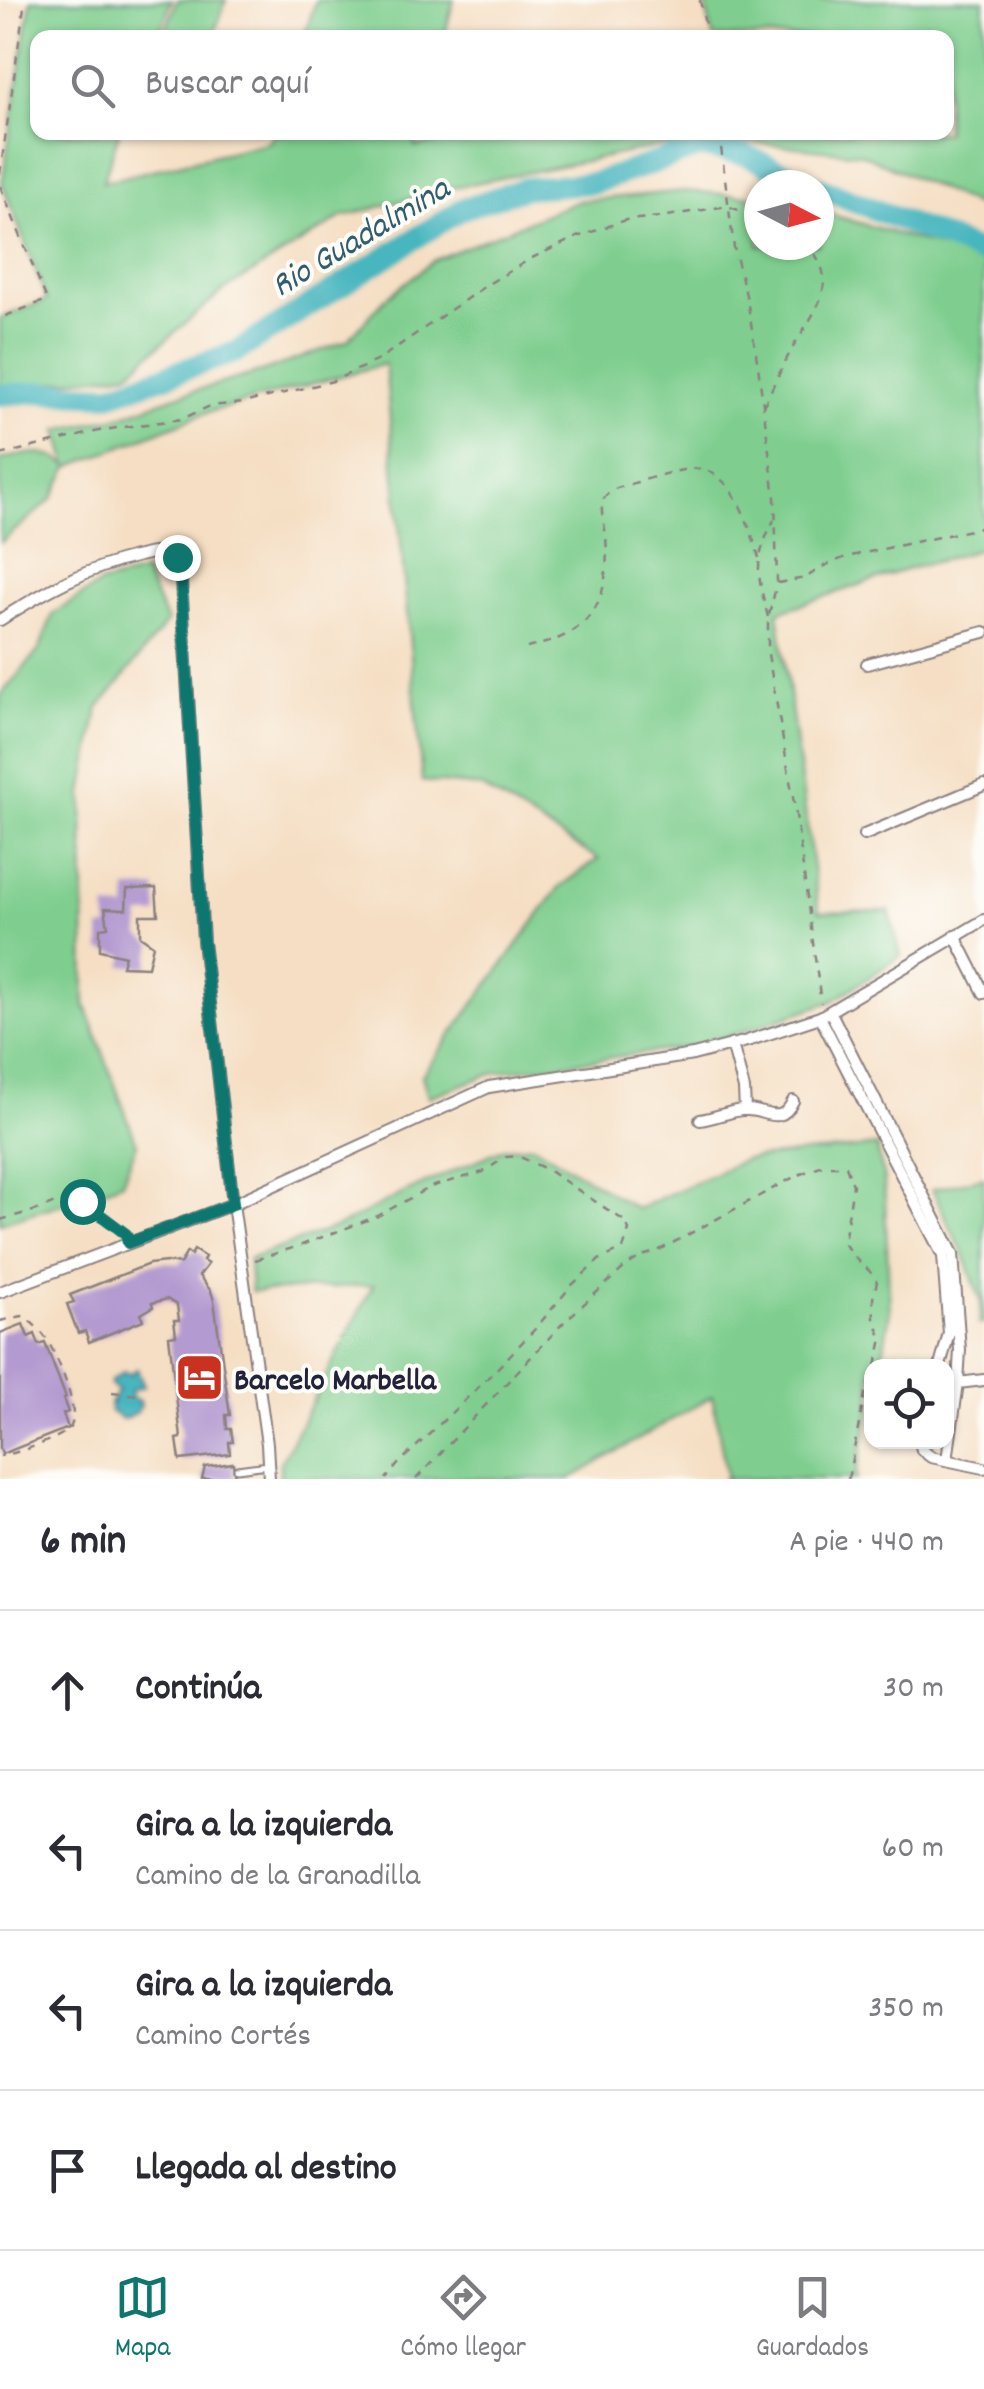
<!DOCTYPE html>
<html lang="es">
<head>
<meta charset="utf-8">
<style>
  :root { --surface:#fff; --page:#f2f2f3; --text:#2b2b33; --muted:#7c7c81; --line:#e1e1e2; --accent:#0f766e }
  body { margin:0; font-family:Dekko,sans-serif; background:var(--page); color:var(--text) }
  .controls { position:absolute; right:30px; bottom:30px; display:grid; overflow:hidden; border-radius:20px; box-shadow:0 2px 8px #0004 }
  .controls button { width:90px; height:90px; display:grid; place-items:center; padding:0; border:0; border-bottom:2px solid var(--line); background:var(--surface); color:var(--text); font:50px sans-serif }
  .compass { position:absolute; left:744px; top:170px; width:90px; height:90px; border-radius:50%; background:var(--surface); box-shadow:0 2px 8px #0004; rotate:96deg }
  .stop { position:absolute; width:30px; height:30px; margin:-22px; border:8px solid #0f766e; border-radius:50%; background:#fff }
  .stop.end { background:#0f766e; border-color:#fff; box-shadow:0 2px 10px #0008 }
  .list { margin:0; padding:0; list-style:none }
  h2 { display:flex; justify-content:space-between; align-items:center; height:130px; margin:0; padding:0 40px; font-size:42px }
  h2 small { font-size:32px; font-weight:400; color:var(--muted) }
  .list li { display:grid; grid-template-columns:65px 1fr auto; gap:30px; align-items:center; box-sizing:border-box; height:160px; padding:0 40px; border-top:2px solid var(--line) }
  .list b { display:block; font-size:38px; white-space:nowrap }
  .list p { margin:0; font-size:32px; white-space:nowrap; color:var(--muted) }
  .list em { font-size:32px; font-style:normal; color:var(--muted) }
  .icon { flex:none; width:55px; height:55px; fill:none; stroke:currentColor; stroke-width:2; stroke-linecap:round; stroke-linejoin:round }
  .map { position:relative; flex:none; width:984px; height:1479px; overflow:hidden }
  .search { position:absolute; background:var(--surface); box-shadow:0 2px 8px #0004; left:30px; right:30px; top:30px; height:110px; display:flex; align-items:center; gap:25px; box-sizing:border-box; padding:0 35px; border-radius:20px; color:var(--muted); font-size:38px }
  .sheet { height:770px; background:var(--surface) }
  nav { display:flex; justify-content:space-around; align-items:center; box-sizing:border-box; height:140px; border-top:2px solid var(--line); background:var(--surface); font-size:28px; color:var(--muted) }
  nav a { display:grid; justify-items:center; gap:5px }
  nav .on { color:var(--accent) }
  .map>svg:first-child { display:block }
  .green { fill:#7fce8f; stroke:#507865; stroke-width:2.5 }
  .water { fill:#46b6bf; stroke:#346c7d; stroke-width:2.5 }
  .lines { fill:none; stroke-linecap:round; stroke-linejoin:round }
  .river { stroke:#46b6bf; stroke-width:22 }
  .building { fill:#b39ad0 }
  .lane-casing { stroke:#8c807f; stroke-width:9 }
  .street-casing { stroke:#8c807f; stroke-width:14 }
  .path { stroke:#8c807f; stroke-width:2.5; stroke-dasharray:8 8; stroke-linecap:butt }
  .lane { stroke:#fff; stroke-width:5 }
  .street { stroke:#fff; stroke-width:10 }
  .route { stroke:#0f766e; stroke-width:12 }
  .labels { text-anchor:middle; stroke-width:8; stroke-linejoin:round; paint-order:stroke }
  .poi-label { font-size:32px; font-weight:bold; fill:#22223b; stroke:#fdfcf7; text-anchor:start }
  .water-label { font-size:35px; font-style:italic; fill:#305d70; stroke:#fdfcf7 }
</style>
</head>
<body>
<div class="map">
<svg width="984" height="1479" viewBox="0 0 984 1479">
  <rect width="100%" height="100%" fill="#fdfcf7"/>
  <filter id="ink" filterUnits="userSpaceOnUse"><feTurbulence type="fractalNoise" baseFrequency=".01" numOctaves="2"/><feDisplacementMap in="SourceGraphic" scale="20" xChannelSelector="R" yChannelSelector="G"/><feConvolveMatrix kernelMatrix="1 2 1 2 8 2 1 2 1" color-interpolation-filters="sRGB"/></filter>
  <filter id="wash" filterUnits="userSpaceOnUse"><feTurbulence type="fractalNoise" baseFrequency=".0048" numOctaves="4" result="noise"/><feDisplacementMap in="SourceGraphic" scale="40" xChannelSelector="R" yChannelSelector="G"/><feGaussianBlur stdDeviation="2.25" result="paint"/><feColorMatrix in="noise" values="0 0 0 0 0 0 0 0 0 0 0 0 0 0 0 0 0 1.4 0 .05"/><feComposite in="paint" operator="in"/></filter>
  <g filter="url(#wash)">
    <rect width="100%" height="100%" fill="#f5dec3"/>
    <path class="green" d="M31 0H172L157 37 38 38V132L119 133 103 182 270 142 273 133H417L415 147 480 132H710L711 136 450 188 342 217 220 293 128 373 0 389V318L47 300 2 183Z
      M177 0H226L213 37H163Z
      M316 0H454L444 37H304Z
      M704 0H984V209L862 154 728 140V133L946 132V38L713 37Z
      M685 191 759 197V245H819V211L984 260V548L895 573 778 612 819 912 889 911 901 956 833 1001 700 1046 494 1073 428 1097 422 1075 559 888 598 859 481 787 422 781 385 364 205 413 69 467 52 499 0 543V460C25 453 46 448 68 465L58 430 118 417 176 396 264 371 347 341 385 299 434 260 578 201Z
      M144 572 167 622 98 709 83 794 85 1004 137 1144 122 1182 94 1194 0 1223V696L39 650 53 614 100 584Z
      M533 1145 637 1209 746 1159 877 1146 884 1180 890 1311 881 1366H872L871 1409 856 1474 858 1479H723L727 1477 712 1396 570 1479H280V1464L373 1285 251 1292 249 1259 337 1227 410 1190 505 1148Z
      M984 1177V1324H979L981 1301 965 1258 932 1189Z"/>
    <path class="water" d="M137 1369 144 1387 132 1390 131 1397 139 1401 140 1406 137 1412 123 1419 110 1411V1404L118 1390 111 1385V1381L124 1372 129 1374Z"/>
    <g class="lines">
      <path class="river" d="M819 187 984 254
        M0 395 39 392 109 395 236 352 462 209 525 188 594 183 701 147 745 155 813 185"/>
    </g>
    <g id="blocks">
      <path class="building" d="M156 888 158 915H140V936L153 945 148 967 122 966 125 956 100 950V928L108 927 105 908 126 909 127 889Z
        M194 1250 205 1257 203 1261 208 1264 199 1276 211 1291 214 1301 230 1415H226L227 1429H231L233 1442H229L230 1454 180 1460 177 1439 181 1438 169 1336 176 1335 174 1320H179L177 1305 167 1299 152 1303 153 1307 141 1314 143 1320 89 1342 85 1331 78 1333 67 1304 74 1302 70 1295 149 1264 166 1262 180 1264 187 1252 191 1255Z
        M23 1324 28 1337 35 1334 39 1345 45 1343 66 1398 63 1399 68 1412 63 1414 68 1428 2 1454 0 1449V1333Z
        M233 1463 235 1479H202L205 1467Z"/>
    </g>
  </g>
  <g filter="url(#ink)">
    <use href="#blocks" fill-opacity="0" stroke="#8c807f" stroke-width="2.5"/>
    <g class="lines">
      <defs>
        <path id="lane" d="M237 1469 268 1465"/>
        <path id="street" d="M0 620C45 591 86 568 139 556 153 553 164 549 177 557L180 564 203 941 233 1204 267 1444 269 1479
          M867 664 984 632
          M864 835 984 785
          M955 936 984 993
          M830 1011 953 1254 960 1350 958 1383 947 1460
          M820 1017 943 1256 949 1333 940 1366
          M732 1044 744 1089 745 1110
          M700 1120C714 1118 728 1112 741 1110 763 1107 780 1129 793 1101
          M0 1292 233 1204 489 1087 693 1055 747 1041 820 1017 984 920
          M946 1380 958 1383 984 1380
          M920 1442 922 1450 931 1457 984 1468"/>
      </defs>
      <use href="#lane" class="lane-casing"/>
      <use href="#street" class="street-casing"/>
      <path class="path" d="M700 0 708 38
        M719 132 734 248 747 299 758 366 775 497 777 583 768 619V654L796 815 821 1003
        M0 174 25 0
        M0 186 47 300 0 318
        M764 405C773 386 782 367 792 349 812 313 844 283 807 245
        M0 455 103 430 182 419 210 406 243 403 333 381 378 360 488 284 532 258 577 237 626 220 661 217 727 206 759 217
        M778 583 805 578 824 566 846 557 984 527
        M768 617C757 574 753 561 774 520
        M527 648C537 645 548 643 557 639 604 620 609 580 606 536 605 526 601 515 602 505 603 496 609 492 617 488 637 483 682 466 701 469 735 475 751 530 759 558
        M0 1220 37 1210 71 1197 82 1201 124 1233
        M255 1260 299 1246 378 1216 430 1187 483 1172 506 1157 518 1156 548 1170 626 1222 629 1230 623 1249 599 1260 572 1285 535 1329 486 1380 399 1463 386 1479
        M0 1321 22 1316C31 1321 39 1329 45 1337 56 1352 80 1409 71 1426 65 1438 14 1454 0 1456
        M112 1392 137 1395
        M416 1479 565 1321 626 1266 642 1256 656 1252 796 1176 820 1166H846L853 1185 844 1242C851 1258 869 1266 877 1282L873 1298 874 1318 882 1339 876 1366
        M848 1479 866 1389 872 1376"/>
      <use href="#lane" class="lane"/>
      <use href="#street" class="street"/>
    </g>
  </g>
  <g class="lines" filter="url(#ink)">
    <path class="route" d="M82 1201 126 1234 128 1243 233 1204 203 941 180 564 177 557"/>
  </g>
  <defs>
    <symbol id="hotel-square" viewBox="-11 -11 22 22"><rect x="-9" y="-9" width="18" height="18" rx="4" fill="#c8321e" stroke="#fdfcf7"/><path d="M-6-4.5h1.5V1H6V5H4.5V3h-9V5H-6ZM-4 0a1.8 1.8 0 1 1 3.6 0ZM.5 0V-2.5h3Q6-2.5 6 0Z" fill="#fff"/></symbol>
  </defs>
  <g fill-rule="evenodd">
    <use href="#hotel-square" x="172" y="1350" width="55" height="55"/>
  </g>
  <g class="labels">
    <g class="poi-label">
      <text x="234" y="1389">Barcelo Marbella</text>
    </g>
    <g class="water-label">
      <text transform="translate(359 235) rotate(-31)" y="12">Rio Guadalmina</text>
    </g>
  </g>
</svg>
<div class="controls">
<button><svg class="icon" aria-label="locate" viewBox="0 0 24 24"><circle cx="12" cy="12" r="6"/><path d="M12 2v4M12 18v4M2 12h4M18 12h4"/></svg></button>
</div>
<svg class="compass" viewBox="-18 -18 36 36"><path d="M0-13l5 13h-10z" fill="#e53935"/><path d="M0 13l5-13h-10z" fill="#7c7c81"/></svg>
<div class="stop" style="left:82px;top:1201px"></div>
<div class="stop end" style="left:177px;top:557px"></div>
<div class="search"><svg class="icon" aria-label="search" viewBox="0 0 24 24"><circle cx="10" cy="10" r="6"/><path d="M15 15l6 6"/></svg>Buscar aquí</div>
</div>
<section class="sheet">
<h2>6 min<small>A pie · 440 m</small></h2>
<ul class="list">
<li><svg class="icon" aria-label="ahead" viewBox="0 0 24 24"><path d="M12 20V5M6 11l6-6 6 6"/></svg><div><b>Continúa</b></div><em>30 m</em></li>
<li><svg class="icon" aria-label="left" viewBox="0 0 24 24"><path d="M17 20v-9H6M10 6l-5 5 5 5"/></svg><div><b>Gira a la izquierda</b><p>Camino de la Granadilla</p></div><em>60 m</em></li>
<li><svg class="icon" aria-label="left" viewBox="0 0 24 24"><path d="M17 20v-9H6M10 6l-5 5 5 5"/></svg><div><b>Gira a la izquierda</b><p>Camino Cortés</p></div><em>350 m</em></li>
<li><svg class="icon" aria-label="arrive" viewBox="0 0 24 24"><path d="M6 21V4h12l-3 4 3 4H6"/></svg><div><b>Llegada al destino</b></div></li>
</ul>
</section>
<nav>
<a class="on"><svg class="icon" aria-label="map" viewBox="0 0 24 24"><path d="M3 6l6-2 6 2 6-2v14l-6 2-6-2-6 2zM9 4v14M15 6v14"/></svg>Mapa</a>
<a><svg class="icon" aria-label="directions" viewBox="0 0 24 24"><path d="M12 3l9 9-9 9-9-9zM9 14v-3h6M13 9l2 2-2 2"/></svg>Cómo llegar</a>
<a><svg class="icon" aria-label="saved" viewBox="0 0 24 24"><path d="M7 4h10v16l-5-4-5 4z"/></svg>Guardados</a>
</nav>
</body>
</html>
